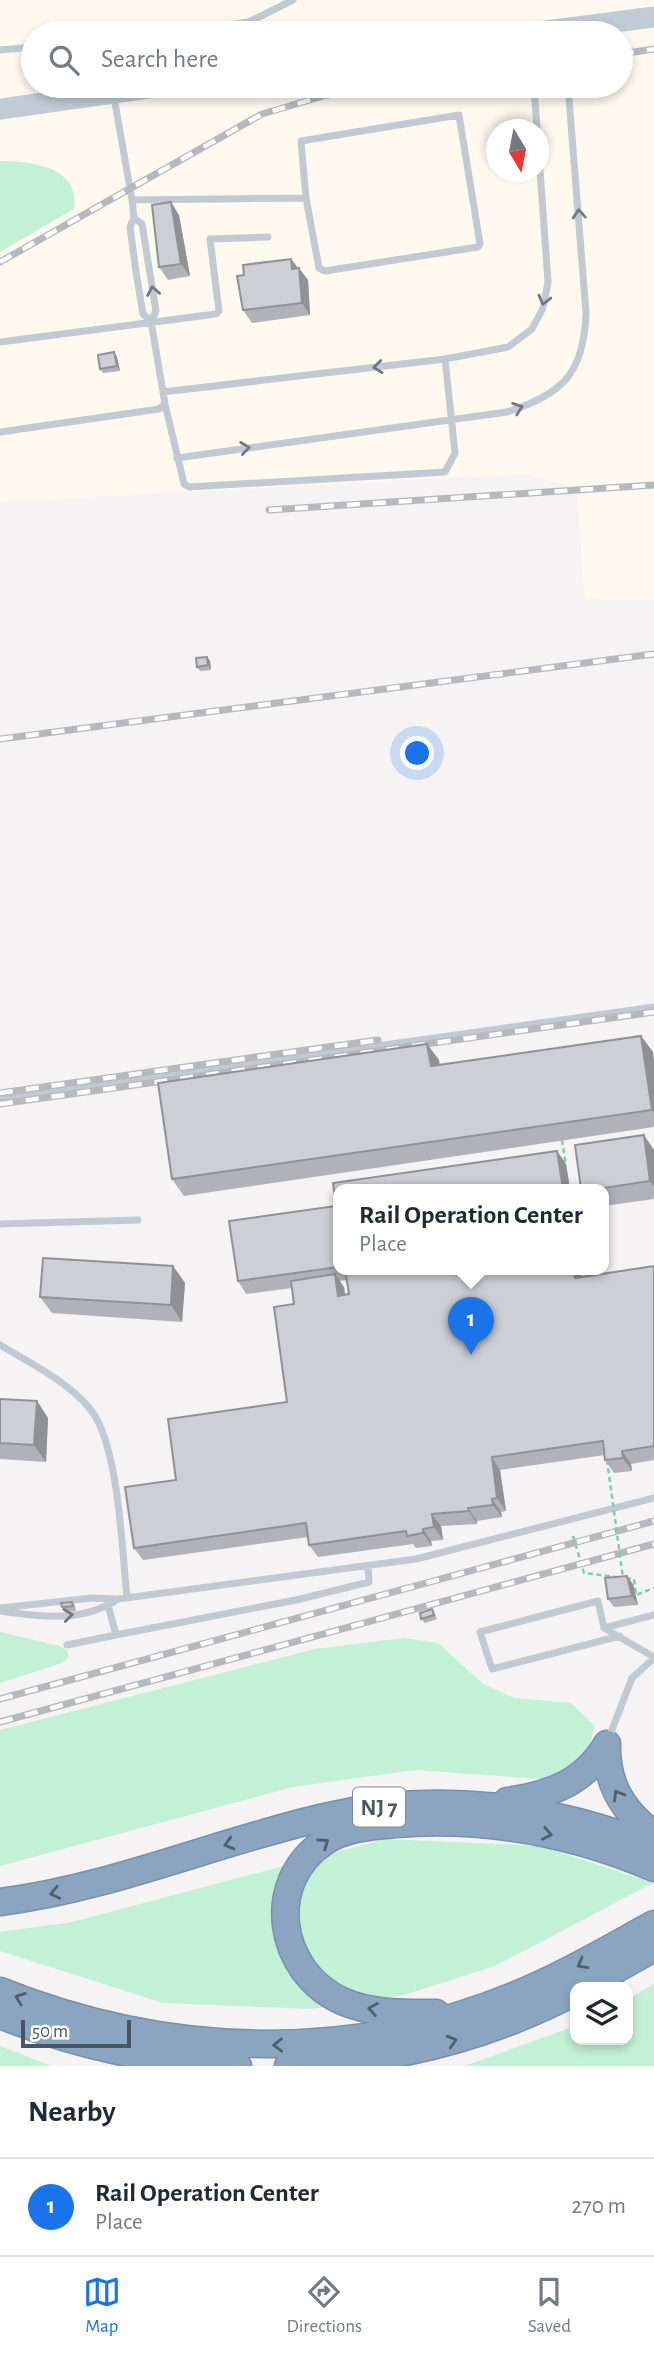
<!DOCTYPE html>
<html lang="en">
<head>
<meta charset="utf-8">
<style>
  :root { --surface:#fff; --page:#f6f6f7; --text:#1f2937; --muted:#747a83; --line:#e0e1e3; --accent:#1a73e8 }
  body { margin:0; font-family:"Alegreya Sans",sans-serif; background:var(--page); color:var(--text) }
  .controls { position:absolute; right:21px; bottom:21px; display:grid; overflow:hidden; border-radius:14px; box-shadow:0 4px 10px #0003 }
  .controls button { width:63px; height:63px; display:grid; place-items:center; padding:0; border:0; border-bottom:2px solid var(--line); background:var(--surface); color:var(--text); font:35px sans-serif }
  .compass { position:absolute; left:486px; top:119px; width:63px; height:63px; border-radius:50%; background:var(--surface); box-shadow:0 4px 10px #0003; rotate:170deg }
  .scale { position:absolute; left:21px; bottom:18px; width:110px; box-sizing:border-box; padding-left:7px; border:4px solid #4a5661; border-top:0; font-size:19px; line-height:24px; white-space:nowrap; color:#4a5661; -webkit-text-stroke:5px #fff; paint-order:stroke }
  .you { position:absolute; left:418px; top:754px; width:24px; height:24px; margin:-18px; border:5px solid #fff; border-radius:50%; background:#1a73e8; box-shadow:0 0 0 10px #1a73e833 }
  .badge { display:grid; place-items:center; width:46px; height:46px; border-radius:50%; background:var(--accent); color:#fff; font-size:23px; font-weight:700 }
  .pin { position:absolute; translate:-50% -58px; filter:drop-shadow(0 2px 4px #0008) }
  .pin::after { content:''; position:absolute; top:37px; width:24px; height:21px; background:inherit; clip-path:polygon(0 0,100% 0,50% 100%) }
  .popup { position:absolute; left:333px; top:1184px; width:276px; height:91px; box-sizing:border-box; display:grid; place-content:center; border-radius:14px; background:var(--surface); filter:drop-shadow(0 2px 5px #0005); font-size:23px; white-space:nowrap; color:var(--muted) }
  .popup b { font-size:26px; color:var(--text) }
  .popup::after { content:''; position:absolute; left:50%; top:100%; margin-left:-14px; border:14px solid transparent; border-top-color:var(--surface) }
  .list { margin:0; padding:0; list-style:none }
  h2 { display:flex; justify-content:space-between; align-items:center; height:91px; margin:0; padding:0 28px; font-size:30px }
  h2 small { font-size:23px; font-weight:400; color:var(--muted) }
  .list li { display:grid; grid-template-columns:46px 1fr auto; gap:21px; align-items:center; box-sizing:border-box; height:98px; padding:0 28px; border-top:2px solid var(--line) }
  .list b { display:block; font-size:26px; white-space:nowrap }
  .list p { margin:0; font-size:23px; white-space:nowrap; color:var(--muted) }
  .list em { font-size:23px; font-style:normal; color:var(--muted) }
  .icon { flex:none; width:38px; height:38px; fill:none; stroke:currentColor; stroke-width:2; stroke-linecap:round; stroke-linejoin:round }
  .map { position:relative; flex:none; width:654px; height:2066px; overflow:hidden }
  .search { position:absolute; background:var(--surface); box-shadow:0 4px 10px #0003; left:21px; right:21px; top:21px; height:77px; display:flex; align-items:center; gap:18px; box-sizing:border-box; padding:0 24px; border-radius:38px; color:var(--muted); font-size:26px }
  .sheet { height:189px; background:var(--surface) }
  nav { display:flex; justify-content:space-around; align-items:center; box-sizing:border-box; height:98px; border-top:2px solid var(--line); background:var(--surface); font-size:19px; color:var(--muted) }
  nav a { display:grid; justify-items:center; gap:4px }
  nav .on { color:var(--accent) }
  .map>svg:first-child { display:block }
  .commercial { fill:#fdf9ef; fill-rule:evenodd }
  .green { fill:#c3f1d5 }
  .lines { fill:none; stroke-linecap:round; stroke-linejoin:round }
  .motorway-casing { stroke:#7690ad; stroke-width:29 }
  .path { stroke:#7ad0a6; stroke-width:2.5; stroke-dasharray:5 3.5; stroke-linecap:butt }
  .service { stroke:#c1cad2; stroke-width:7 }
  .secondary { stroke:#c1cbd6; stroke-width:21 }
  .motorway { stroke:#8ba5c1; stroke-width:26 }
  .rail-casing { stroke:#b5b8bd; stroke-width:7 }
  .rail { stroke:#fff; stroke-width:4.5; stroke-dasharray:13; stroke-linecap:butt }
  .path-bridge { stroke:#7ad0a6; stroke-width:2.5; stroke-dasharray:5 3.5; stroke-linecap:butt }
  .wall { fill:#b0b2b7; fill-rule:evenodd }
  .shaded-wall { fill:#909195 }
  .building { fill:#cdcfd5; stroke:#909195; stroke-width:2 }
  .oneway { stroke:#6e7983 }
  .oneway2 { stroke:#505e6b }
  .labels { text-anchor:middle; stroke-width:6; stroke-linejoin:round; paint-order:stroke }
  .shield { fill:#fff; stroke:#808990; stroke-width:2 }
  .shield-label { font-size:23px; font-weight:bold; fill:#4a5661 }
</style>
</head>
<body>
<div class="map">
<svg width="654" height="2066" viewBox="0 0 654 2066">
  <rect width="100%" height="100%" fill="#f5f3f3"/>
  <path class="commercial" d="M0 0H654V600L585 599 576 488 524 474 0 502ZM33 33H621V86H33ZM496 130H538V172H496Z"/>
  <path class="green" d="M0 161C32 161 81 167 74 209L0 252Z
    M0 1632 60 1646 67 1650 69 1657 62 1663 0 1683Z
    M403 1638 438 1643 482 1683 514 1698 571 1703 595 1726 586 1758 555 1780 415 1770 293 1787 0 1866V1730L315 1649Z
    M386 1839 541 1846 653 1883 495 1966 404 1995 311 2009 163 2003 0 1951V1932L72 1922Z
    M654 1984V2066H465L575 2026V2040H628V1999Z
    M0 2046 51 2066H0Z"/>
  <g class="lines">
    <defs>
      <path id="motorway" d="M607 1744C606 1783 622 1811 654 1834
        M507 1801C550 1795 584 1783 607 1744
        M0 1902C111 1888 216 1842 325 1817 435 1791 550 1805 654 1847
        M584 1987 654 1948
        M0 1991C173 2060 361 2064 532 1988 574 1970 614 1946 654 1924
        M436 2013C405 2013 371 2014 342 2001 278 1972 263 1883 324 1842 344 1828 372 1826 395 1824 485 1817 572 1833 654 1868
        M0 2015C75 2045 157 2063 238 2066
        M288 2066C388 2062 487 2038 575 1992"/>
    </defs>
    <use href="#motorway" class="motorway-casing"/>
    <path class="path" d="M562 1140 566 1165
      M573 1536 584 1573 616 1577
      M626 1578 634 1579 636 1595 654 1588"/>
    <path class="service" d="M175 33 249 22 293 0
      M0 50 33 47
      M114 97 132 200 306 198 319 268 325 271 478 247 480 244 459 115 301 141 306 198
      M134 218 142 224 156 311 151 321
      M0 342 216 314 219 311 210 239 268 237
      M163 392 445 359 508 347 532 329 543 308 548 282 534 86
      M165 404 184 484 189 487 445 472 455 453 445 359
      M0 432 159 409 165 404 151 321 143 314 136 272 130 227 134 218 132 200
      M177 458 507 412C563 394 584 373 586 313L568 86
      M0 1099 654 1007
      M0 1224 138 1220
      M0 1345C30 1363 69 1382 91 1410 119 1446 122 1551 127 1598
      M118 1599 416 1559 654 1498
      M108 1605 116 1635 296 1600 369 1582 368 1566
      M0 1608 92 1598 118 1599C82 1623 40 1617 0 1611
      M604 1628 654 1657
      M620 1636 492 1669 480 1632 598 1601 604 1628 654 1615
      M67 1645 116 1635
      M608 1740 632 1678 654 1658"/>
    <path class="secondary" d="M531 33 654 17
      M0 109 163 86"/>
    <use href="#motorway" class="motorway"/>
    <defs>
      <path id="rail" d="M621 54 654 49
        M0 262 262 114 327 95 395 86
        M269 510 654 485
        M0 739 654 654
        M0 1093 378 1040
        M0 1104 654 1012
        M0 1699 654 1521
        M0 1722 654 1544"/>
    </defs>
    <use href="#rail" class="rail-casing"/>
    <use href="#rail" class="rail"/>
    <path class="path-bridge" d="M607 1460 623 1578"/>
  </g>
  <path class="wall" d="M179 215 190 276 168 280 159 267Z
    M291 259 308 280 310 315 252 323 243 310 244 275Z
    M114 352 117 357 120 371 103 373 100 369Z
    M207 657 210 661 211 670 200 671 197 667Z
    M641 1036 653 1052 654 1062V1127L184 1196 172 1179 427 1044 439 1060V1065Z
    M654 1150V1199L604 1206V1189H581Z
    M557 1151 566 1164 570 1189H338V1269H581L582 1277 654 1267V1460L631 1464 632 1471 614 1473 605 1460V1455L500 1470 506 1511 501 1512 502 1517 477 1521V1524L441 1526 443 1540 431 1541 432 1546 416 1548 413 1544 318 1557 309 1545 308 1537 143 1560 134 1548 125 1487 176 1480 168 1419 287 1402 274 1307 294 1304 292 1288 246 1294 238 1281 229 1221 336 1206 333 1183ZM347 1280 349 1294 345 1295 344 1287 339 1281Z
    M173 1266 185 1283 182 1322 52 1313 40 1297Z
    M0 1399 37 1401 48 1418 46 1462 0 1459Z
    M633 1584 638 1605 614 1607 608 1599Z
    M72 1602 75 1606 76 1611 65 1612 62 1607Z
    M432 1609 435 1614 437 1619 425 1623 421 1619Z"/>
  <path class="shaded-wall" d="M171 202 179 215 190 276 181 264Z
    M291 259 300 271 299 268 308 280 310 315 302 303 292 269Z
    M114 352 117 357 120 371 117 366Z
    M207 657 210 661 211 670 208 665Z
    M641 1036 653 1052 654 1062V1113L652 1110Z
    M427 1044 439 1060 442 1083 431 1066Z
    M644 1135 654 1150V1187L650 1181Z
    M557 1151 566 1164 570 1189H563Z
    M173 1266 185 1283 182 1322 171 1305Z
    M574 1269H581L584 1290 575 1278Z
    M335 1274 344 1287 347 1308 338 1296Z
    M37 1401 48 1418 46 1462 34 1445Z
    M622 1451 631 1464 632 1471 623 1458Z
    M492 1457 500 1470 506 1511 497 1498Z
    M492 1499 501 1512 502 1517 493 1505Z
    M468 1508 477 1521V1524L469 1511Z
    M432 1514 441 1526 443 1540 434 1527Z
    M423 1529 431 1541 432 1546 423 1533Z
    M627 1576 633 1584 638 1605 632 1596Z"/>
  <path class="building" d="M171 202 181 264 159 267 152 205Z
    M291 259 292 269 299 268 302 303 243 310 237 276 244 275 243 265Z
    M114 352 117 366 100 369 98 355Z
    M207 657 208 665 197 667 196 658Z
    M641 1036 652 1110 172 1179 158 1083 427 1044 431 1066Z
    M644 1135 650 1181 597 1189H581L575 1145Z
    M557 1151 563 1189H338V1267L238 1281 229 1221 336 1206 333 1183Z
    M43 1258 173 1266 171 1305 40 1297Z
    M654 1266V1446L622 1451 623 1458 605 1460 603 1441 492 1457 497 1498 492 1499 493 1505 468 1508 469 1511 432 1514 434 1527 423 1529V1533L407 1536 406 1531 309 1545 306 1523 134 1548 125 1487 176 1480 168 1419 287 1402 274 1307 294 1304 291 1281 335 1274 338 1296 349 1294 345 1269H574L575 1278Z
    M0 1399 37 1401 34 1445 0 1443Z
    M627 1576 632 1596 608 1599 605 1578Z
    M72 1602 73 1606 62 1607 61 1603Z
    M432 1609 434 1615 421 1619 420 1613Z"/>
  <defs><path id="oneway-chevron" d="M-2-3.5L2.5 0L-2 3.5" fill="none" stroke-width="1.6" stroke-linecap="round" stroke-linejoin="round" transform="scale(1.75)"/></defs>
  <g class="oneway">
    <use href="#oneway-chevron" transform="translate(579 214) rotate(-94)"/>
    <use href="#oneway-chevron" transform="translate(153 291) rotate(-100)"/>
    <use href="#oneway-chevron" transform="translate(544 300) rotate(104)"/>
    <use href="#oneway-chevron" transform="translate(378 367) rotate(173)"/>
    <use href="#oneway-chevron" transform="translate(518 408) rotate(-19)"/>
    <use href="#oneway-chevron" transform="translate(245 448) rotate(-8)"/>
    <use href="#oneway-chevron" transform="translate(68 1615) rotate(-7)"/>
  </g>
  <g class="oneway2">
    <use href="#oneway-chevron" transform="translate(618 1795) rotate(-120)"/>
    <use href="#oneway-chevron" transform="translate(547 1834) rotate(11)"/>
    <use href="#oneway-chevron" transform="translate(324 1843) rotate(-35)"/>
    <use href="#oneway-chevron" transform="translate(229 1844) rotate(164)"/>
    <use href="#oneway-chevron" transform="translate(55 1893) rotate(168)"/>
    <use href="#oneway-chevron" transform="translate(582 1964) rotate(151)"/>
    <use href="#oneway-chevron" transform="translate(20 1998) rotate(-160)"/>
    <use href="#oneway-chevron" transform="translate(373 2009) rotate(-170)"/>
    <use href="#oneway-chevron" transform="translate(452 2041) rotate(-16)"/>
    <use href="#oneway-chevron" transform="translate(278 2045) rotate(179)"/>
  </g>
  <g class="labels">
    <rect class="shield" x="353" y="1787.5" width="52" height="39" rx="5"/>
    <g class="shield-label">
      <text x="379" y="1815">NJ 7</text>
    </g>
  </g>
</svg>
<div class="controls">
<button><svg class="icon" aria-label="layers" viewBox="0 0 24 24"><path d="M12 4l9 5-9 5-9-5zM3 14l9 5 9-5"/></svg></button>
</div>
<svg class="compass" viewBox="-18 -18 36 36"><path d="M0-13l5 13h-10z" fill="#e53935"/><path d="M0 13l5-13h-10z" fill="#747a83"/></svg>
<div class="scale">50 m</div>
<div class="you"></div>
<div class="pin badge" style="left:471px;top:1355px">1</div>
<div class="popup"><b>Rail Operation Center</b>Place</div>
<div class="search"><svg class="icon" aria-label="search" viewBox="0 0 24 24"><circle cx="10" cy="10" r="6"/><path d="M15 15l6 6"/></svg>Search here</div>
</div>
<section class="sheet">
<h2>Nearby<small></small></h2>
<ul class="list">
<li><span class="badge">1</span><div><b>Rail Operation Center</b><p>Place</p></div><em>270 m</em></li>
</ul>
</section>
<nav>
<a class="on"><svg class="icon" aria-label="map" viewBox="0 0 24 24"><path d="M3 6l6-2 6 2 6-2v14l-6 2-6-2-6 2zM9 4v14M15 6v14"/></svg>Map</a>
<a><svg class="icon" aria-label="directions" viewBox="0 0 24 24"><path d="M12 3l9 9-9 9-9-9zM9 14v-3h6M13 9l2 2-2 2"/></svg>Directions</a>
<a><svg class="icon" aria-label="saved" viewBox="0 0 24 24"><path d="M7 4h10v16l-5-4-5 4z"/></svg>Saved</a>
</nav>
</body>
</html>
